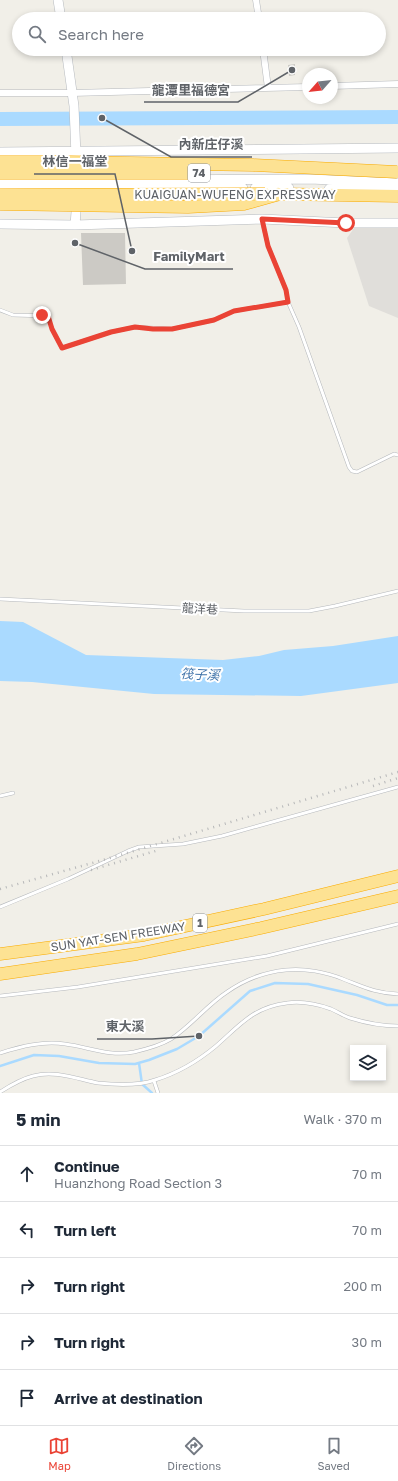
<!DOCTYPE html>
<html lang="en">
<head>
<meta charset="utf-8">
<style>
  :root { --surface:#fff; --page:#f6f6f7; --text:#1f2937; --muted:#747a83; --line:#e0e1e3; --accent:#ea4335 }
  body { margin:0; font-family:"Golos Text","Noto Sans TC",sans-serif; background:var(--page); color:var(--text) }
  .controls { position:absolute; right:12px; bottom:12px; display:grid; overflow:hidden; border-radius:0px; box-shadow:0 2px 6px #0003 }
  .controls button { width:36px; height:36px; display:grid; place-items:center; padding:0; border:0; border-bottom:1px solid var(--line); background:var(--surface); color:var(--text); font:20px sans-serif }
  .compass { position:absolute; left:302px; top:68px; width:36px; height:36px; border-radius:50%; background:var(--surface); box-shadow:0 2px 6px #0003; rotate:243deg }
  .stop { position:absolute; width:12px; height:12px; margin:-9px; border:3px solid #ea4335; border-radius:50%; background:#fff }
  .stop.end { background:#ea4335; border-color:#fff; box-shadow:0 1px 4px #0008 }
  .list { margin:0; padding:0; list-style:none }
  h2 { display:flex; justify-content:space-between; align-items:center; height:52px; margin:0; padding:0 16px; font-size:17px }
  h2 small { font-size:13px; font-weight:400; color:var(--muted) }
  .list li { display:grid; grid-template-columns:26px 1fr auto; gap:12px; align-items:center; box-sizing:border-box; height:56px; padding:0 16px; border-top:1px solid var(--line) }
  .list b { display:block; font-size:15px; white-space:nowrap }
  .list p { margin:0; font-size:13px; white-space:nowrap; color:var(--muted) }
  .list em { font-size:13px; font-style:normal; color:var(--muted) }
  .icon { flex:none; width:22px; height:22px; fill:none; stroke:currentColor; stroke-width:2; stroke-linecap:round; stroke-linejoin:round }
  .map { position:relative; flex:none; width:398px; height:1093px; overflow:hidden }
  .search { position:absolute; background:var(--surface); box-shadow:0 2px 6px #0003; left:12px; right:12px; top:12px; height:44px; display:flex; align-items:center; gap:10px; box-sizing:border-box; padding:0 14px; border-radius:22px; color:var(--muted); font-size:15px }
  .sheet { height:332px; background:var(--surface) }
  nav { display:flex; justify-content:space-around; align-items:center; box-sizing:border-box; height:56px; border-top:1px solid var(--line); background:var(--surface); font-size:11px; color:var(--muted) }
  nav a { display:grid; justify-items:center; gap:2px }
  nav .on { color:var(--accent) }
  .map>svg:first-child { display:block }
  .industrial { fill:#e0deda }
  .water { fill:#aadaff }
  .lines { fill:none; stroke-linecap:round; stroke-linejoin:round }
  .stream { stroke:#aadaff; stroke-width:2.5 }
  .river { stroke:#aadaff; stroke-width:14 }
  .building { fill:#cccac5 }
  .lane-casing { stroke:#b5b8bc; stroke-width:4 }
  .street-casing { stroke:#b5b8bc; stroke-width:7 }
  .secondary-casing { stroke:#b6babf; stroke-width:10 }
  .highway-casing { stroke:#f9ab00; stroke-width:13 }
  .lane { stroke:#fff; stroke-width:3 }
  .street { stroke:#fff; stroke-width:6 }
  .secondary { stroke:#fff; stroke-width:9 }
  .highway { stroke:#fde293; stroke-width:12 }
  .rail { stroke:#b6b7b8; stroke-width:2.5; stroke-dasharray:1 5; stroke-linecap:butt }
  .highway-bridge-casing { stroke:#f9ab00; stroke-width:13; stroke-linecap:butt }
  .highway-bridge { stroke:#fde293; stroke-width:12 }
  .route { stroke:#ea4335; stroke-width:5 }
  .labels { text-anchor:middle; stroke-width:4; stroke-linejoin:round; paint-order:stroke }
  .shield { fill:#fff; stroke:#8f9295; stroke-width:1 }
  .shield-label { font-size:11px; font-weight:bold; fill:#5f6368 }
  .street-label { font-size:12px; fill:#5f6368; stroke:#fff }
  .water-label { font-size:13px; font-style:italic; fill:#4174aa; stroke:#fff }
  .leader { fill:none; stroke:#5f6368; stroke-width:1.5 }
  .callout-dot { fill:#5f6368; stroke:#fff; stroke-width:1.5 }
  .callout-label { font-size:13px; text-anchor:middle; font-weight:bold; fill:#5f6368; stroke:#fff; stroke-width:4; stroke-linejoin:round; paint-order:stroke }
</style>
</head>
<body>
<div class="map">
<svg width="398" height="1093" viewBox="0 0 398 1093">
  <rect width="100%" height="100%" fill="#f1efe8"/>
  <path class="industrial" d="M398 222V318L369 306 347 238 357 224Z"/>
  <path class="water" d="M0 621 23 622 86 655 223 660 259 656 284 650 333 646 398 636V683L301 696 154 694 32 682 0 681Z"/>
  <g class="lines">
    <path class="stream" d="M139 1063 142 1084 152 1093
      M0 1066 34 1055 59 1056 99 1063 135 1064 149 1060 177 1049 199 1036 250 991 275 983 308 984 357 995 387 1005H398"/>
    <path class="river" d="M0 119 398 117"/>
  </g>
  <path class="building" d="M295 64V75L289 76 288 65Z
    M81 233H125L126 284 83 285Z"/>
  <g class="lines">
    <defs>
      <path id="lane" d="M262 220 268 246 286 290 288 302 299 327 349 467 352 471 357 472 394 454 398 455
        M0 310 13 315 48 316 52 329 62 348 111 332 135 327 172 329 214 320 234 311 288 302
        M0 599 244 611H309L335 606 398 591
        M0 796 13 793
        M0 907 68 879 128 851 139 847 183 844 222 836 398 787
        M0 996 78 987 267 956 398 924
        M0 1053C22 1046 43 1041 65 1044 89 1047 109 1057 134 1052 147 1049 161 1045 171 1039 192 1025 207 1005 227 992 244 980 266 972 286 970 304 968 326 972 343 979 364 987 375 993 398 994
        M154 1081 158 1093
        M0 1092C11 1085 21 1079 33 1076 55 1070 77 1079 98 1083 117 1085 138 1086 155 1080 178 1073 198 1061 216 1046 239 1026 253 1007 287 1003 301 1001 317 1004 331 1009 338 1012 344 1016 350 1018 366 1023 382 1026 398 1026"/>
      <path id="street" d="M256 0 259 19
        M263 49 268 88
        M332 86 398 84
        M0 93H72L308 87"/>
      <path id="secondary" d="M58 0 61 19
        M66 49 74 106 76 156
        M0 152 398 148
        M0 181 310 179 398 183
        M0 187 243 188
        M255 188H289
        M329 189 398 190
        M0 224 75 225 262 219 346 223H398
        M75 225 77 199"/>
      <path id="highway" d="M280 194 398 196
        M0 954 144 935 264 909 398 876
        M0 974 137 954 261 928 398 896"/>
    </defs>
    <use href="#lane" class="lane-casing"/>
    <use href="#street" class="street-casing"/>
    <use href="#secondary" class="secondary-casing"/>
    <use href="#highway" class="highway-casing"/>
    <use href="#lane" class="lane"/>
    <use href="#street" class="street"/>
    <use href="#secondary" class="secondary"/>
    <use href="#highway" class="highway"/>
    <path class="rail" d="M373 786 398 778
      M91 870 159 850
      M0 889 117 856 398 772"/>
    <defs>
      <path id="highway-bridge" d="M0 162H69L253 165 397 172
        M0 173H194
        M0 195 265 194
        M0 204 188 207 244 204 280 194"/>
    </defs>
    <use href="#highway-bridge" class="highway-bridge-casing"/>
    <use href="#highway-bridge" class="highway-bridge"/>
  </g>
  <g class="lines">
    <path class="route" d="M42 315 48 316 52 329 62 348 111 332 135 327 153 329H172L214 320 234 311 288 302 286 290 268 246 262 219 346 223"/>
  </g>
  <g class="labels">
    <g class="shield">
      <rect x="188" y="164" width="22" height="18" rx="3"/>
      <rect x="193" y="914" width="14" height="18" rx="3"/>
    </g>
    <g class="shield-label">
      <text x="199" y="177">74</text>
      <text x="200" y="927">1</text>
    </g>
    <g class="street-label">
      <text x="235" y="199">KUAIGUAN-WUFENG EXPRESSWAY</text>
      <text transform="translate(200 609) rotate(3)" y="4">龍洋巷</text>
      <text transform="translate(118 937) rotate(-9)" y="4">SUN YAT-SEN FREEWAY</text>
    </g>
    <g class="water-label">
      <text transform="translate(200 674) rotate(3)" y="5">筏子溪</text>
    </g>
  </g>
  <path class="leader" d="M292 70L238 102H144M102 118L171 157H252M132 251L115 174H34M75 243L145 269H233M199 1036L152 1039H97"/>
  <g class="callout-dot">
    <circle cx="292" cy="70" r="4"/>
    <circle cx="102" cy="118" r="4"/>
    <circle cx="132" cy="251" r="4"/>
    <circle cx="75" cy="243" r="4"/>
    <circle cx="199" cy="1036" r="4"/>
  </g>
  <g class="callout-label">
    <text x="191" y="95">龍潭里福德宮</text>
    <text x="211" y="149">內新庄仔溪</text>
    <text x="75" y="166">林信一福堂</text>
    <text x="189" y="261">FamilyMart</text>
    <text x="125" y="1031">東大溪</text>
  </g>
</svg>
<div class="controls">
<button><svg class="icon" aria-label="layers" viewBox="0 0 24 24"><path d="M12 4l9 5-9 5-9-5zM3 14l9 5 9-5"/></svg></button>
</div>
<svg class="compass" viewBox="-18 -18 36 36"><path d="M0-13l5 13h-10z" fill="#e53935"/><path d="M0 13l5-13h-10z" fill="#747a83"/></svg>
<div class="stop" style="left:346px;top:223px"></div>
<div class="stop end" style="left:42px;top:315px"></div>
<div class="search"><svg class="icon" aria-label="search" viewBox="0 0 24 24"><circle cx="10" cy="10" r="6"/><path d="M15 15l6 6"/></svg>Search here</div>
</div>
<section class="sheet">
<h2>5 min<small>Walk · 370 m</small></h2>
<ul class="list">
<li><svg class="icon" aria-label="ahead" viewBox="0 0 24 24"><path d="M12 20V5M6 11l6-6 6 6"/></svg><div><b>Continue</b><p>Huanzhong Road Section 3</p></div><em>70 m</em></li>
<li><svg class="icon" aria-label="left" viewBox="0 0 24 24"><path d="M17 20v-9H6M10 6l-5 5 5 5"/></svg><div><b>Turn left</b></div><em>70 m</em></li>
<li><svg class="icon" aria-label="right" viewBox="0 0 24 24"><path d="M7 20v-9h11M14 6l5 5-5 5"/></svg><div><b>Turn right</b></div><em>200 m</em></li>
<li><svg class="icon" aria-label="right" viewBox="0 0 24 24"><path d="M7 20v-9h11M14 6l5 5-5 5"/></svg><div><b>Turn right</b></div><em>30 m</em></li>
<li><svg class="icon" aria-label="arrive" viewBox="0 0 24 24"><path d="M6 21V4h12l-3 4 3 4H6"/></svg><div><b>Arrive at destination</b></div></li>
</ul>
</section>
<nav>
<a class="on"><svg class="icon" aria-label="map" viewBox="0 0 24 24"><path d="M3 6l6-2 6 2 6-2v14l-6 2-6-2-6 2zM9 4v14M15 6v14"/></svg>Map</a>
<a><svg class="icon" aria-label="directions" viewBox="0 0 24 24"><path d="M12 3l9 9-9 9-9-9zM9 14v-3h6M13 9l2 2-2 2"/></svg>Directions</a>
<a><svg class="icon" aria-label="saved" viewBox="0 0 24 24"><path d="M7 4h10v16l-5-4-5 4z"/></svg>Saved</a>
</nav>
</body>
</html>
